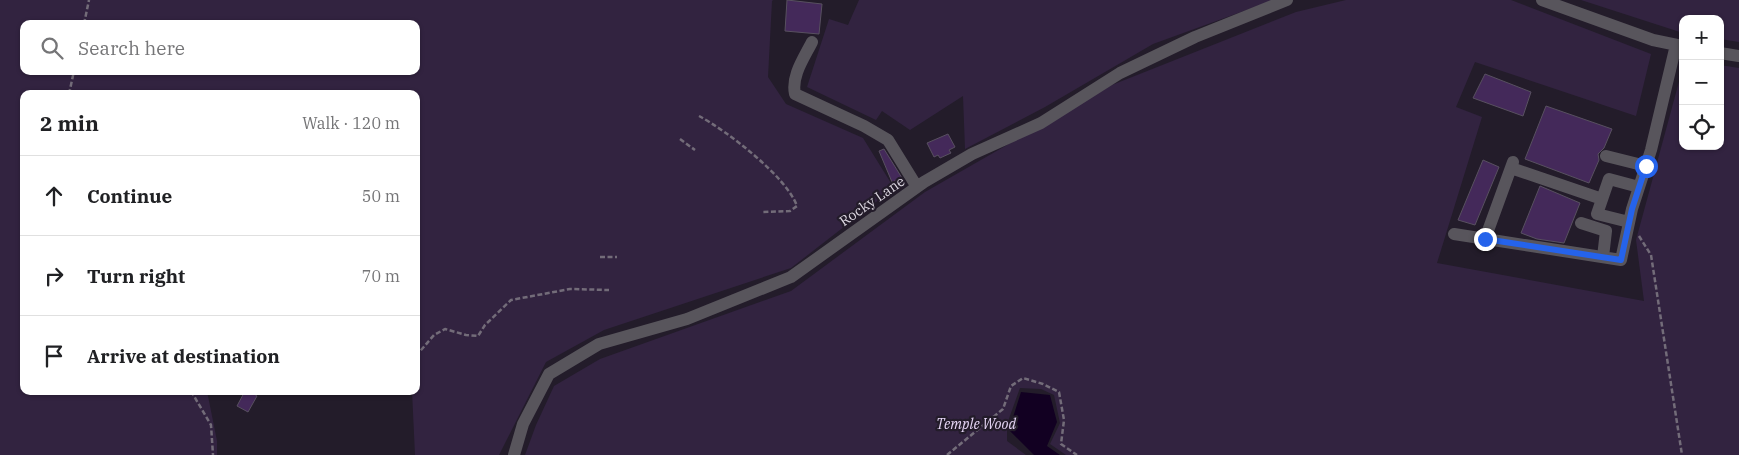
<!DOCTYPE html>
<html lang="en">
<head>
<meta charset="utf-8">
<style>
  :root { --surface:#fff; --page:#f6f6f6; --text:#202124; --muted:#757577; --line:#e0e0e0 }
  body { margin:0; font-family:"IBM Plex Serif",serif; background:var(--page); color:var(--text) }
  .controls { position:absolute; right:15px; top:15px; display:grid; overflow:hidden; border-radius:10px; box-shadow:0 1px 4px #0004 }
  .controls button { width:45px; height:45px; display:grid; place-items:center; padding:0; border:0; border-bottom:1px solid var(--line); background:var(--surface); color:var(--text); font:25px sans-serif }
  .stop { position:absolute; width:15px; height:15px; margin:-11px; border:4px solid #2563eb; border-radius:50%; background:#fff }
  .stop.end { background:#2563eb; border-color:#fff; box-shadow:0 1px 5px #0008 }
  .list { margin:0; padding:0; list-style:none }
  h2 { display:flex; justify-content:space-between; align-items:center; height:65px; margin:0; padding:0 20px; font-size:21px }
  h2 small { font-size:16px; font-weight:400; color:var(--muted) }
  .list li { display:grid; grid-template-columns:32px 1fr auto; gap:15px; align-items:center; box-sizing:border-box; height:80px; padding:0 20px; border-top:1px solid var(--line) }
  .list b { display:block; font-size:19px; white-space:nowrap }
  .list em { font-size:16px; font-style:normal; color:var(--muted) }
  .icon { flex:none; width:28px; height:28px; fill:none; stroke:currentColor; stroke-width:2; stroke-linecap:round; stroke-linejoin:round }
  .map { position:relative; flex:none; width:1739px; height:455px; overflow:hidden }
  .search { position:absolute; background:var(--surface); box-shadow:0 1px 4px #0004; left:20px; top:20px; width:400px; height:55px; display:flex; align-items:center; gap:12px; box-sizing:border-box; padding:0 18px; border-radius:10px; color:var(--muted); font-size:19px }
  .panel { position:absolute; background:var(--surface); box-shadow:0 1px 4px #0004; left:20px; top:90px; width:400px; height:305px; border-radius:10px }
  .map>svg:first-child { display:block }
  .green { fill:#322340; fill-rule:evenodd }
  .water { fill:#120022 }
  .building { fill:#44295a; stroke:#585060 }
  .lines { fill:none; stroke-linecap:round; stroke-linejoin:round }
  .path { stroke:#736c79; stroke-width:2.5; stroke-dasharray:5 2.5; stroke-linecap:butt }
  .minor { stroke:#58555c; stroke-width:12 }
  .route { stroke:#2563eb; stroke-width:6 }
  .labels { text-anchor:middle; stroke-width:4.5; stroke-linejoin:round; paint-order:stroke }
  .street-label { font-size:14px; fill:#dcd7e1; stroke:#231c2a }
  .park-label { font-size:14px; font-style:italic; fill:#e5d5f5; stroke:#231c2a }
</style>
</head>
<body>
<div class="map">
<svg width="1739" height="455" viewBox="0 0 1739 455">
  <rect width="100%" height="100%" fill="#231c2a"/>
  <path class="green" d="M0 0H773L772 1 768 77 786 104 863 138 894 188 791 268 604 330 546 362 499 455H415L412 391H416V94H24V391H207L217 441V455H0ZM24 24H416V71H24Z
    M859 0H1274L1153 44 1045 107 965 149 963 96 910 130 882 111 876 120 807 87 829 19 848 25Z
    M1346 0H1511L1651 54 1636 116 1475 62 1456 107 1482 117 1437 263 1644 301 1636 240 1683 67V146H1720V65L1739 68V455H1066L1050 444 1060 423 1054 395 1041 389 1020 388 1007 424V441L1026 455H525L536 425 554 386 600 359 791 291 925 192 1112 85 1296 12Z
    M1581 0H1739V42L1720 39V19H1683V33Z"/>
  <path class="water" d="M1021 392 1050 395 1057 422 1047 446 1060 455H1034L1009 430Z"/>
  <path class="building" d="M787 0 822 4 819 34 785 31Z
    M1485 74 1531 92 1523 116 1473 98Z
    M1546 106 1612 129 1604 148 1598 154 1599 160 1589 183 1525 159Z
    M948 134 955 147 949 150 951 153 940 158 938 155 934 157 927 143Z
    M884 149 902 178 892 182 879 151Z
    M1483 160 1499 167 1475 225 1458 220Z
    M1540 186 1580 203 1564 243 1537 239 1521 233Z
    M245 391H249L257 396 248 412 237 406Z"/>
  <g class="lines">
    <path class="path" d="M84 24 89 0
      M69 94 74 71
      M699 116C727 131 786 176 797 206L790 211 763 212
      M680 139 695 150
      M1639 236 1651 255 1682 455
      M600 257H617
      M416 356 434 335 445 329 466 335 478 336 485 325 511 300 570 289 609 290
      M191 391 211 425 213 455
      M947 455 1003 409 1011 386 1023 378 1043 384 1059 392 1064 420 1061 444 1077 455"/>
    <path class="minor" d="M1542 0 1653 40 1682 46
      M812 42C804 58 791 76 795 94L864 126 888 140 917 187
      M1720 53 1739 56
      M1606 156 1646 166
      M1511 168 1602 199
      M1629 222 1597 214 1609 179 1639 187
      M1581 223 1606 231 1603 257
      M1454 234 1621 260 1632 209 1651 150 1676 45
      M1485 239 1513 162
      M514 455 523 424 549 374 599 344 687 319 791 277 924 182 972 154 1041 123 1120 73 1195 37 1287 0"/>
  </g>
  <g class="lines">
    <path class="route" d="M1485 239 1621 260 1632 209 1646 166"/>
  </g>
  <g class="labels">
    <g class="street-label">
      <text transform="translate(872 201) rotate(-35)" y="5">Rocky Lane</text>
    </g>
    <g class="park-label">
      <text x="976" y="429">Temple Wood</text>
    </g>
  </g>
</svg>
<div class="controls">
<button>+</button>
<button>−</button>
<button><svg class="icon" aria-label="locate" viewBox="0 0 24 24"><circle cx="12" cy="12" r="6"/><path d="M12 2v4M12 18v4M2 12h4M18 12h4"/></svg></button>
</div>
<div class="stop" style="left:1646px;top:166px"></div>
<div class="stop end" style="left:1485px;top:239px"></div>
<div class="search"><svg class="icon" aria-label="search" viewBox="0 0 24 24"><circle cx="10" cy="10" r="6"/><path d="M15 15l6 6"/></svg>Search here</div>
<section class="panel">
<h2>2 min<small>Walk · 120 m</small></h2>
<ul class="list">
<li><svg class="icon" aria-label="ahead" viewBox="0 0 24 24"><path d="M12 20V5M6 11l6-6 6 6"/></svg><div><b>Continue</b></div><em>50 m</em></li>
<li><svg class="icon" aria-label="right" viewBox="0 0 24 24"><path d="M7 20v-9h11M14 6l5 5-5 5"/></svg><div><b>Turn right</b></div><em>70 m</em></li>
<li><svg class="icon" aria-label="arrive" viewBox="0 0 24 24"><path d="M6 21V4h12l-3 4 3 4H6"/></svg><div><b>Arrive at destination</b></div></li>
</ul>
</section>
</div>
</body>
</html>
